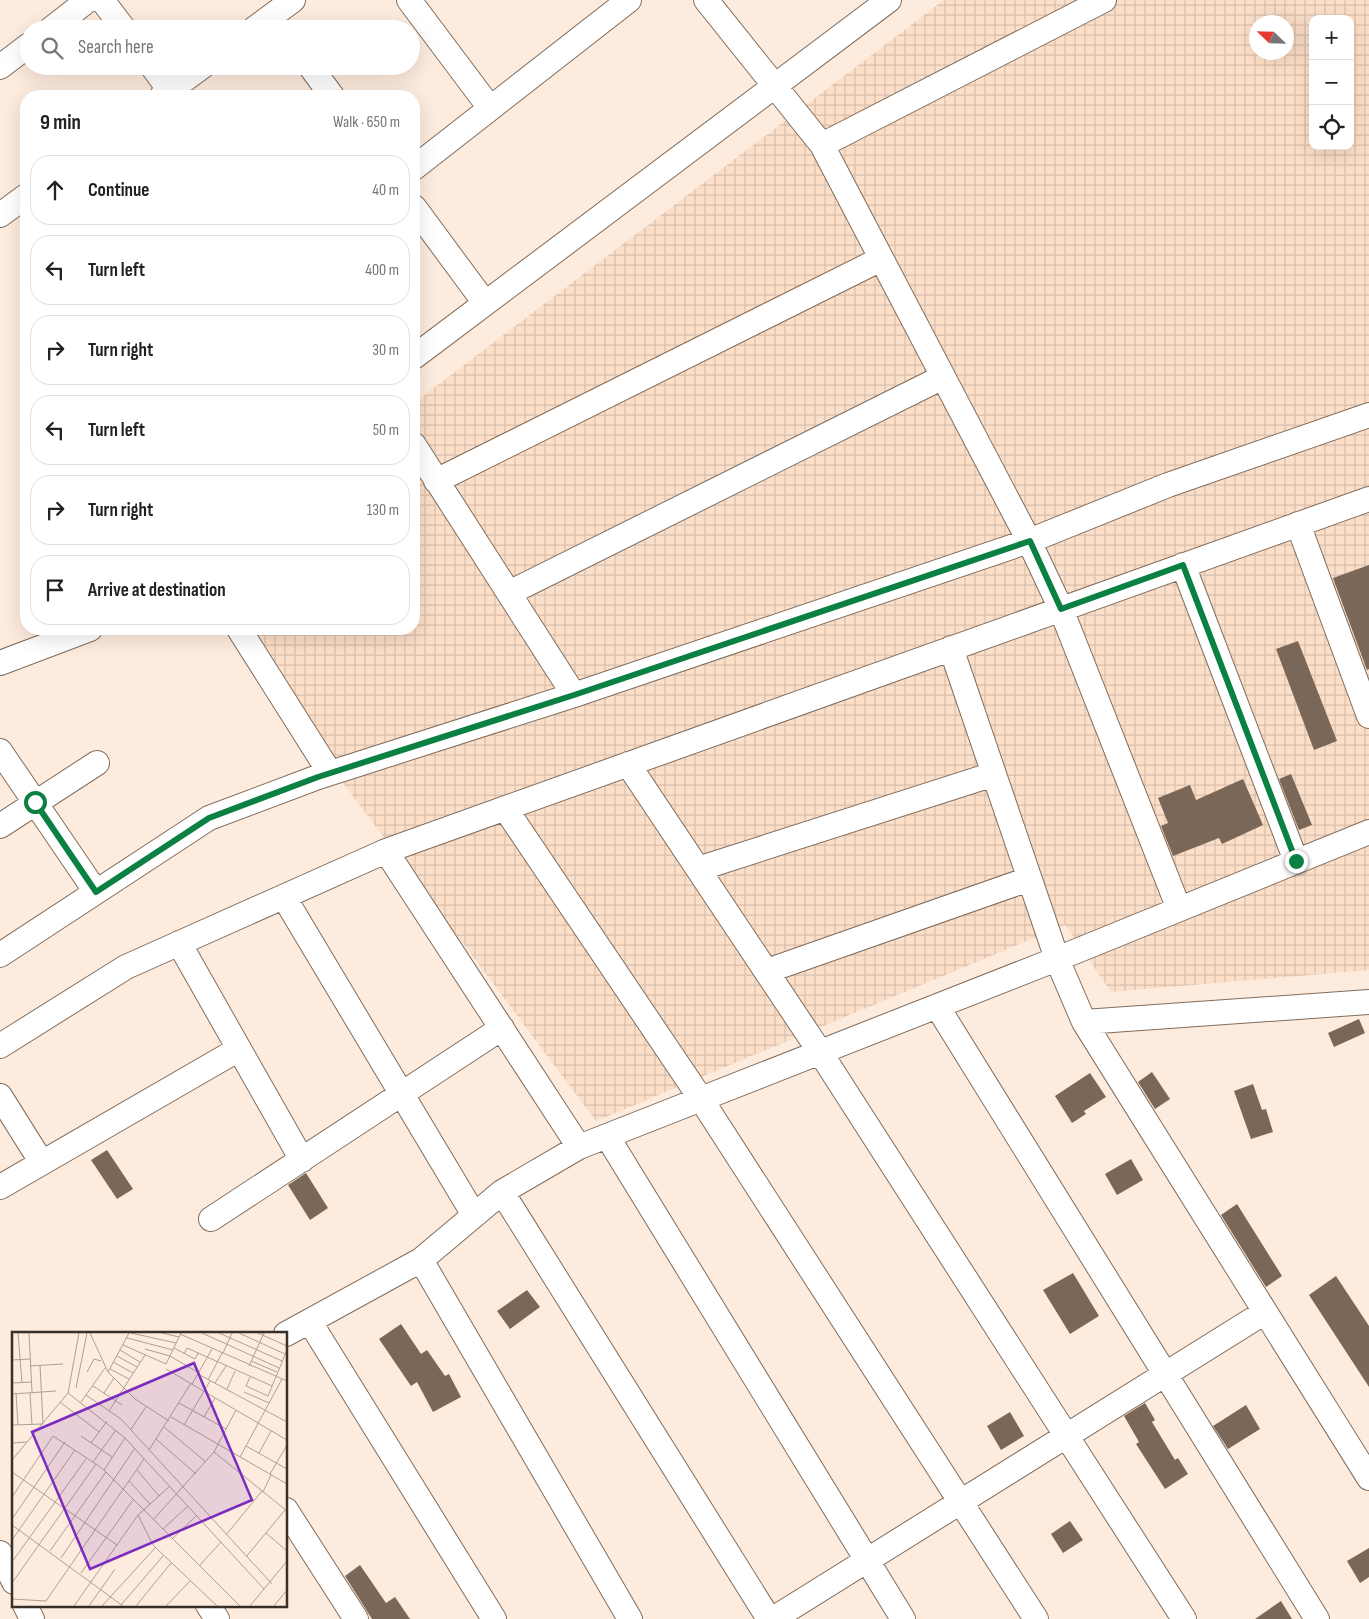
<!DOCTYPE html>
<html lang="en">
<head>
<meta charset="utf-8">
<style>
  :root { --surface:#fff; --page:#f2f2f2; --text:#222; --muted:#767676; --line:#e0e0e0 }
  body { margin:0; font-family:"Sofia Sans Condensed",sans-serif; background:var(--page); color:var(--text) }
  .controls { position:absolute; right:15px; top:15px; display:grid; overflow:hidden; border-radius:10px; box-shadow:0 5px 20px #0002 }
  .controls button { width:45px; height:45px; display:grid; place-items:center; padding:0; border:0; border-bottom:1px solid var(--line); background:var(--surface); color:var(--text); font:25px sans-serif }
  .compass { position:absolute; left:1249px; top:15px; width:45px; height:45px; border-radius:50%; background:var(--surface); box-shadow:0 5px 20px #0002; rotate:293deg }
  .stop { position:absolute; width:15px; height:15px; margin:-11px; border:4px solid #0b8043; border-radius:50%; background:#fff }
  .stop.end { background:#0b8043; border-color:#fff; box-shadow:0 1px 5px #0008 }
  .list { margin:0; padding:0; list-style:none }
  h2 { display:flex; justify-content:space-between; align-items:center; height:65px; margin:0; padding:0 20px; font-size:21px }
  h2 small { font-size:16px; font-weight:400; color:var(--muted) }
  .list li { display:grid; grid-template-columns:32px 1fr auto; gap:15px; align-items:center; box-sizing:border-box; height:70px; margin:0 10px 10px; padding:0 10px; border:1px solid var(--line); border-radius:20px }
  .list b { display:block; font-size:19px; white-space:nowrap }
  .list em { font-size:16px; font-style:normal; color:var(--muted) }
  .icon { flex:none; width:28px; height:28px; fill:none; stroke:currentColor; stroke-width:2; stroke-linecap:round; stroke-linejoin:round }
  .map { position:relative; flex:none; width:1369px; height:1619px; overflow:hidden }
  .search { position:absolute; background:var(--surface); box-shadow:0 5px 20px #0002; left:20px; top:20px; width:400px; height:55px; display:flex; align-items:center; gap:12px; box-sizing:border-box; padding:0 18px; border-radius:28px; color:var(--muted); font-size:19px }
  .panel { position:absolute; background:var(--surface); box-shadow:0 5px 20px #0002; left:20px; top:90px; width:400px; height:545px; border-radius:20px }
  .map>svg:first-child { display:block }
  .industrial { fill:url(#industrial-grid); fill-rule:evenodd }
  .building { fill:#7a6757 }
  .lines { fill:none; stroke-linecap:round; stroke-linejoin:round }
  .minor-casing { stroke:#816d5d; stroke-width:26 }
  .minor { stroke:#fff; stroke-width:24 }
  .route { stroke:#0b8043; stroke-width:6 }
  .inset-road { fill:none; stroke:#aea095; stroke-width:1 }
  .view { fill:#7b2cbf; fill-opacity:0.15; stroke:#7b2cbf; stroke-width:2.5 }
  .inset-edge { fill:none; stroke:#382f28; stroke-width:2.5 }
</style>
</head>
<body>
<div class="map">
<svg width="1369" height="1619" viewBox="0 0 1369 1619">
  <defs>
    <pattern id="industrial-grid" width="8" height="8" patternUnits="userSpaceOnUse" patternTransform="scale(1.25)"><rect width="8" height="8" fill="#fcdfc8"/><path d="M0 4h8M4 0v8" fill="none" stroke="#d9c0ac"/></pattern>
  </defs>
  <rect width="100%" height="100%" fill="#fdebdd"/>
  <path class="industrial" d="M944 0H1369V970L1111 992 1065 925 596 1121 228 629H414V403ZM1313 19H1350V146H1313ZM1256 22H1286V52H1256Z"/>
  <path class="building" d="M1369 565V669L1367 670 1333 578Z
    M1298 641 1337 741 1314 750 1276 649Z
    M1291 774 1312 825 1299 830 1279 779Z
    M1243 779 1263 825 1222 844 1219 838 1173 856 1161 826 1168 823 1158 798 1190 785 1196 800Z
    M1359 1019 1365 1033 1334 1047 1328 1033Z
    M1152 1072 1170 1099 1155 1109 1138 1082Z
    M1090 1073 1106 1097 1084 1111 1086 1114 1072 1123 1055 1096Z
    M1253 1084 1262 1110 1266 1109 1273 1132 1251 1139 1234 1091Z
    M107 1150 133 1189 117 1199 91 1160Z
    M1131 1159 1143 1180 1117 1195 1105 1174Z
    M306 1173 328 1208 310 1220 288 1185Z
    M1237 1204 1282 1276 1266 1287 1221 1215Z
    M1073 1273 1099 1316 1070 1334 1043 1290Z
    M1336 1276 1369 1326V1387L1309 1295Z
    M527 1290 540 1307 510 1329 497 1311Z
    M401 1324 421 1354 427 1350 445 1376 449 1374 461 1397 433 1412 417 1382 411 1386 379 1339Z
    M1145 1403 1155 1420 1152 1422 1175 1460 1178 1458 1188 1474 1165 1489 1136 1444 1139 1442 1124 1416Z
    M1246 1405 1260 1429 1228 1449 1213 1426Z
    M1010 1412 1024 1436 1001 1450 987 1426Z
    M1070 1521 1083 1540 1063 1553 1051 1534Z
    M1369 1548V1577L1360 1583 1347 1561Z
    M360 1565 386 1603 395 1597 410 1619H372L345 1576Z
    M1281 1601 1292 1619H1255Z"/>
  <g class="lines">
    <defs>
      <path id="minor" d="M102 0 124 29
        M409 0 490 108
        M706 0 822 145 1029 541 1061 609 1179 909
        M51 29 88 0
        M254 29 293 0
        M152 66 170 91
        M310 66 332 96
        M0 67 29 45
        M162 96 203 66
        M822 145 1104 0
        M414 168 629 0
        M414 207 485 303
        M0 215 26 196
        M414 357 889 0
        M414 445 574 695
        M436 481 881 259
        M1298 524 1369 716
        M1183 565 1296 861
        M509 593 943 377
        M239 629 330 773
        M951 648 1057 959 1084 1022 1369 1002
        M0 663 90 629
        M0 751 96 892
        M628 764 820 1052 1184 1619
        M505 808 701 1099 1036 1619
        M0 826 97 763
        M386 851 579 1147 1057 959 1369 832
        M698 869 994 774
        M284 897 474 1215
        M179 943 302 1160
        M0 955 209 818 318 777 574 695 1029 541 1168 485 1369 415
        M767 971 1029 879
        M937 1006 1317 1619
        M1084 1022 1369 1478
        M0 1046 126 967 386 851 1369 499
        M0 1096 42 1163
        M607 1136 903 1619
        M579 1147 502 1192 769 1619
        M0 1187 239 1049
        M211 1219 502 1028
        M421 1260 630 1619
        M310 1322 494 1619
        M286 1334 421 1260 502 1192
        M286 1510 356 1619
        M0 1553 14 1582
        M25 1605 32 1619
        M208 1605 217 1619
        M773 1619 1265 1312"/>
    </defs>
    <use href="#minor" class="minor-casing"/>
    <use href="#minor" class="minor"/>
  </g>
  <g class="lines">
    <path class="route" d="M35 802 96 892 209 818 318 777 574 695 1030 541 1061 609 1183 565 1296 861"/>
  </g>
  <g transform="translate(12 1332)">
    <rect width="275" height="275" fill="#fdebdd"/>
    <path class="inset-road" d="M6 1 10 51M17 1 20 60M78 1 96 40 123 67 157 89M119 1 164 11M150 1 167 5M190 1 267 36M207 1 270 29M227 1 273 22M246 1 275 14M168 2 275 49M115 6 161 18M111 13 154 32 169 1M162 16 183 27 186 21M133 17 158 24 187 41M108 18 128 30M211 21 220 1M172 22 175 16 260 54M105 24 125 35M0 28 18 27M239 29 265 40M101 30 121 41M18 34 51 32M237 34 252 1M98 37 117 47M154 37 275 108M75 40 82 27 89 29M96 40 117 1M186 42 275 90M238 45 234 54 256 64 275 18M196 48 210 21M0 51 20 50M203 51 214 34M180 52 200 17M81 54 110 73M64 56 75 1M215 57 223 39M232 60 257 71M4 61 6 93M18 61 20 93M56 61 67 1M92 61 102 46M0 62 44 59M74 63 109 87 260 252M48 70 87 100M69 70 93 36M167 71 214 97M97 79 133 23M159 85 275 152M192 85 203 66M0 93 31 92 28 33M172 93 198 49M152 95 194 130M119 97 134 75M69 104 100 125M113 106 92 138 228 274M144 107 184 142M0 111 15 110M79 111 95 89M234 114 275 137M137 118 179 51M202 120 275 179M247 121 259 99M228 125 270 47M0 128 56 61 113 106 252 257M81 130 104 98M125 138 147 164M0 140 105 213M258 142 275 113M117 149 138 172M158 154 126 183 141 213 205 274M251 160 259 143M0 165 41 104 84 132M0 187 53 110M141 188 202 120 224 78M0 193 111 274M151 197 176 174M254 201 275 219M214 203 250 159M160 207 185 183M0 208 63 118M38 219 94 140M234 225 273 178M49 226 123 116M0 230 74 127M187 234 209 210M69 241 121 168M0 251 84 132 92 138M0 267 34 269 132 127M109 273 151 224M62 274 126 183M77 274 103 237M90 274 144 215M124 274 159 231M154 274 178 249M238 274 275 229M262 274 275 258"/>
    <path class="view" d="M182 31 240 168 78 237 20 100Z"/>
    <rect width="275" height="275" class="inset-edge"/>
  </g>
</svg>
<div class="controls">
<button>+</button>
<button>−</button>
<button><svg class="icon" aria-label="locate" viewBox="0 0 24 24"><circle cx="12" cy="12" r="6"/><path d="M12 2v4M12 18v4M2 12h4M18 12h4"/></svg></button>
</div>
<svg class="compass" viewBox="-18 -18 36 36"><path d="M0-13l5 13h-10z" fill="#e53935"/><path d="M0 13l5-13h-10z" fill="#767676"/></svg>
<div class="stop" style="left:35px;top:802px"></div>
<div class="stop end" style="left:1296px;top:861px"></div>
<div class="search"><svg class="icon" aria-label="search" viewBox="0 0 24 24"><circle cx="10" cy="10" r="6"/><path d="M15 15l6 6"/></svg>Search here</div>
<section class="panel">
<h2>9 min<small>Walk · 650 m</small></h2>
<ul class="list">
<li><svg class="icon" aria-label="ahead" viewBox="0 0 24 24"><path d="M12 20V5M6 11l6-6 6 6"/></svg><div><b>Continue</b></div><em>40 m</em></li>
<li><svg class="icon" aria-label="left" viewBox="0 0 24 24"><path d="M17 20v-9H6M10 6l-5 5 5 5"/></svg><div><b>Turn left</b></div><em>400 m</em></li>
<li><svg class="icon" aria-label="right" viewBox="0 0 24 24"><path d="M7 20v-9h11M14 6l5 5-5 5"/></svg><div><b>Turn right</b></div><em>30 m</em></li>
<li><svg class="icon" aria-label="left" viewBox="0 0 24 24"><path d="M17 20v-9H6M10 6l-5 5 5 5"/></svg><div><b>Turn left</b></div><em>50 m</em></li>
<li><svg class="icon" aria-label="right" viewBox="0 0 24 24"><path d="M7 20v-9h11M14 6l5 5-5 5"/></svg><div><b>Turn right</b></div><em>130 m</em></li>
<li><svg class="icon" aria-label="arrive" viewBox="0 0 24 24"><path d="M6 21V4h12l-3 4 3 4H6"/></svg><div><b>Arrive at destination</b></div></li>
</ul>
</section>
</div>
</body>
</html>
